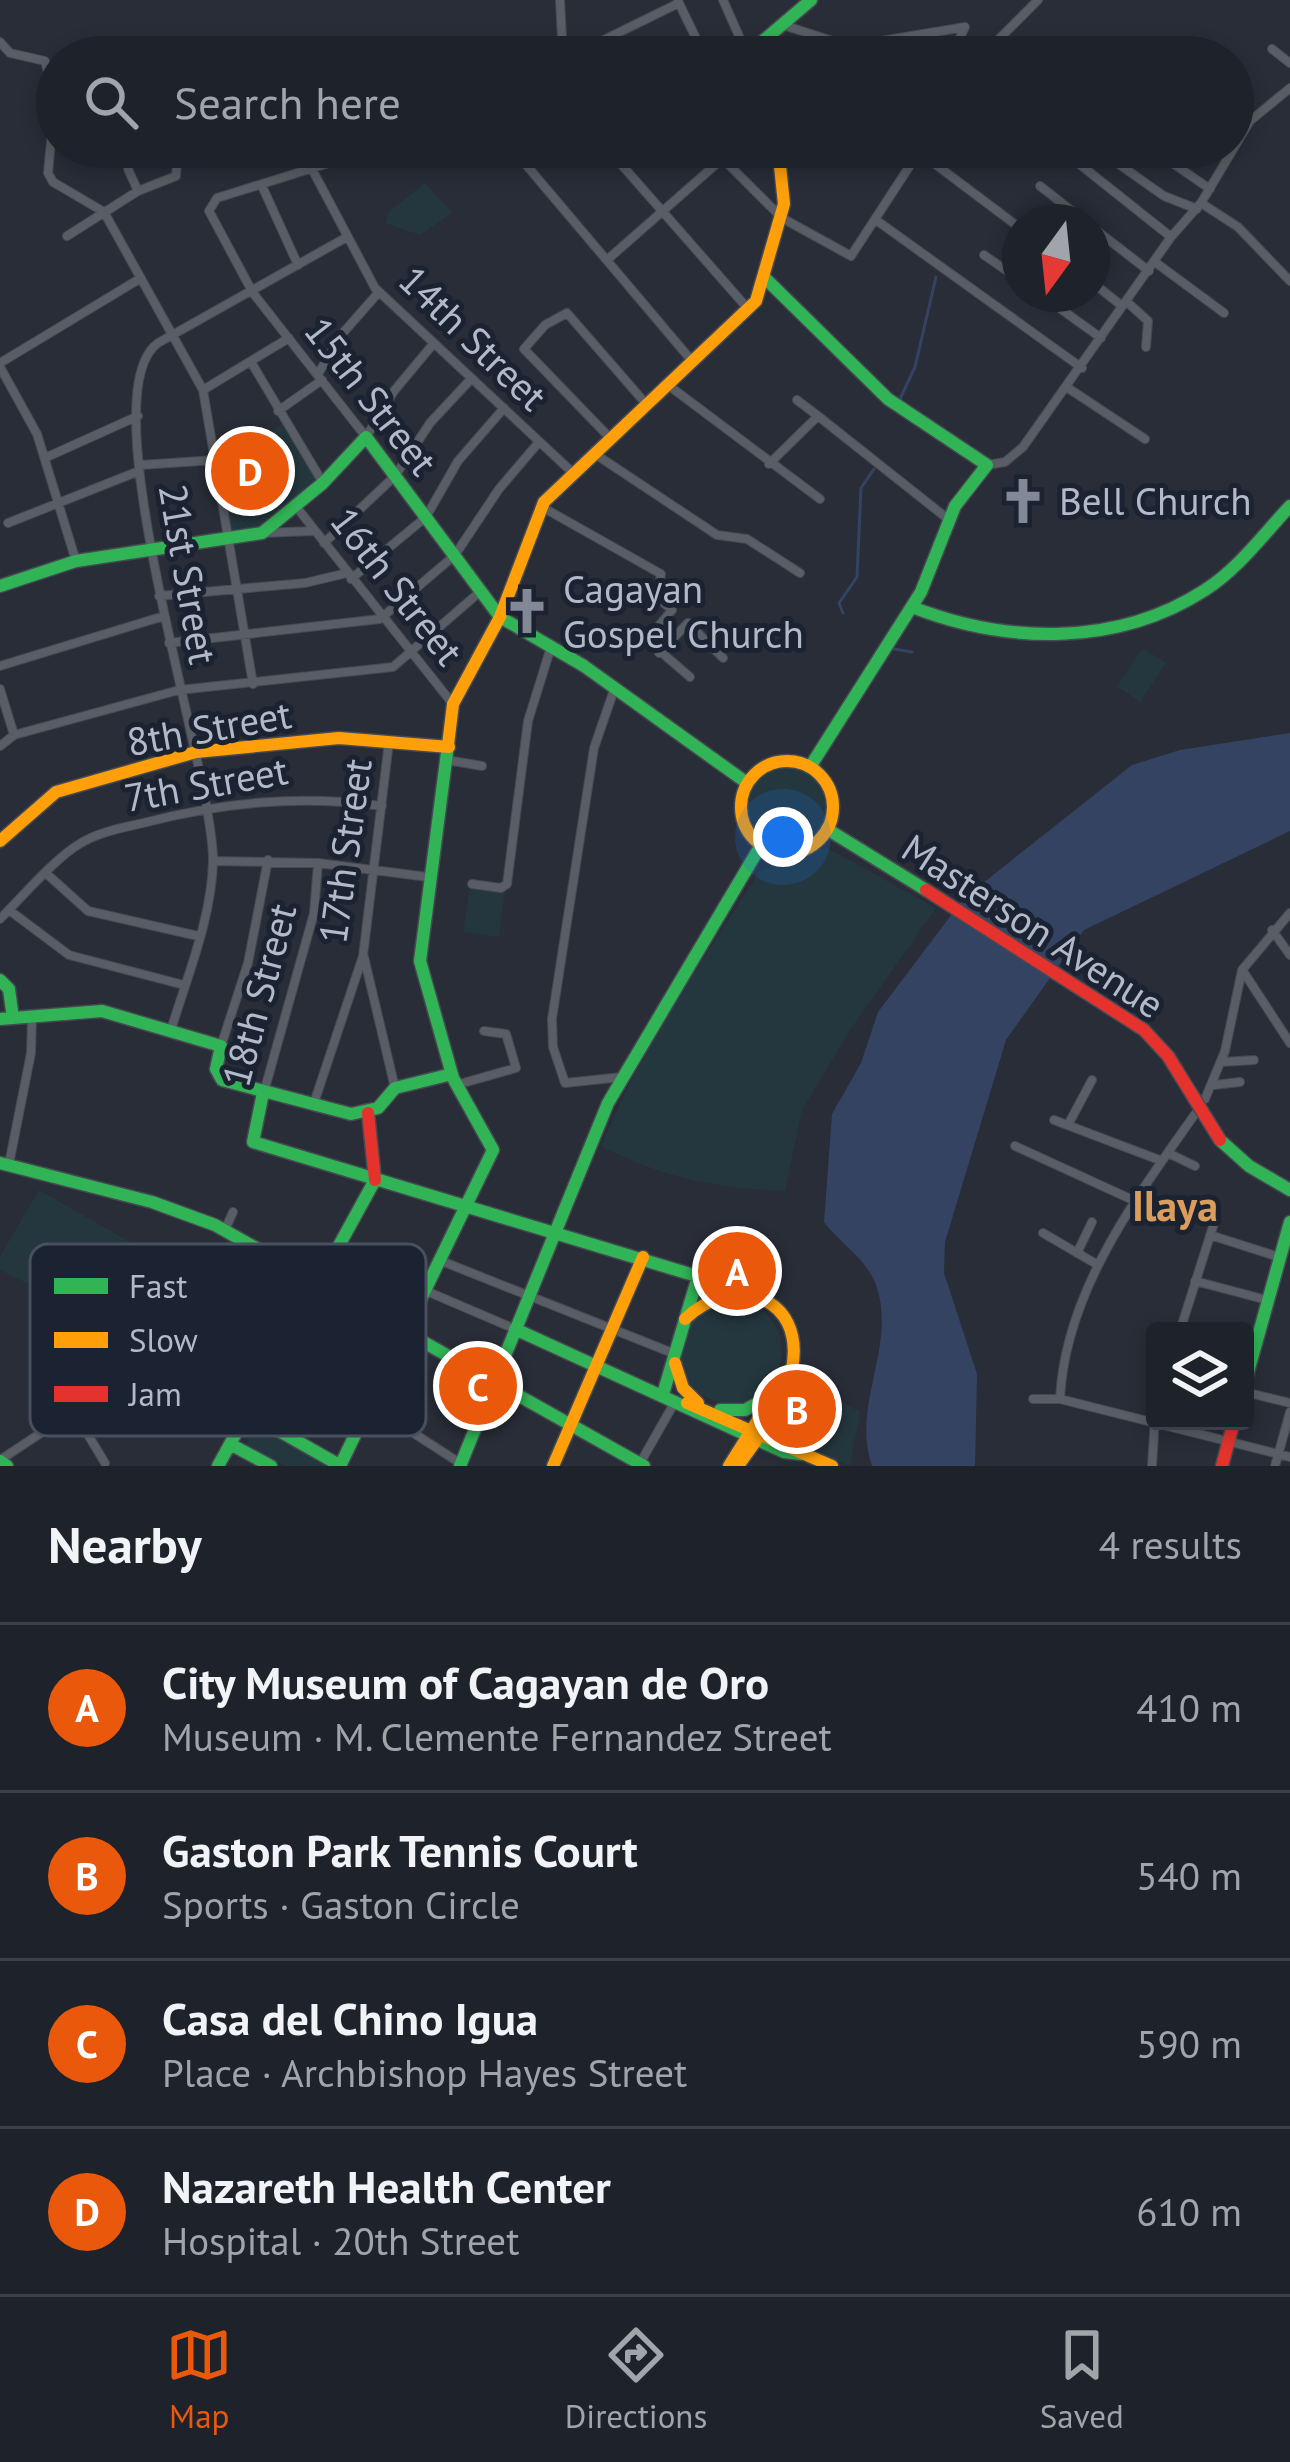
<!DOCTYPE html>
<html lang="en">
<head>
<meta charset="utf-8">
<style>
  :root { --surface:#1e222a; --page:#262a32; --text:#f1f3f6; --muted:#a1a4a8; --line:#3c3f47; --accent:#ea580c }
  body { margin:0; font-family:"PT Sans",sans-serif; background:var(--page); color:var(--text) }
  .controls { position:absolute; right:36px; bottom:36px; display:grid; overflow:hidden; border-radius:12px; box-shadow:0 6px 18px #0003 }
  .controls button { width:108px; height:108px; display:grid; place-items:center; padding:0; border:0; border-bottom:3px solid var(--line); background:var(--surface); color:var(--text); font:60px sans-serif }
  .compass { position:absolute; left:1002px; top:204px; width:108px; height:108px; border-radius:50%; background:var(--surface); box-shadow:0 6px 18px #0003; rotate:195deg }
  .you { position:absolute; left:783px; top:837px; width:42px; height:42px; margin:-30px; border:9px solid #fff; border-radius:50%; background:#1a73e8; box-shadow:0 0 0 18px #1a73e833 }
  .badge { display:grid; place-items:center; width:78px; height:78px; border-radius:50%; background:var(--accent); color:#fff; font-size:39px; font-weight:700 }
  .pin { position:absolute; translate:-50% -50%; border:6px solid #fff; box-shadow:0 3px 12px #0006 }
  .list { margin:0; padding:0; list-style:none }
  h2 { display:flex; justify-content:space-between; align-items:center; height:156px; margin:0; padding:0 48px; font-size:51px }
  h2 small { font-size:39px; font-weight:400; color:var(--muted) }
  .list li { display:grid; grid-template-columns:78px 1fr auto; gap:36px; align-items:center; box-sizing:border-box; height:168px; padding:0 48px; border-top:3px solid var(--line) }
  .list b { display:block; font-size:45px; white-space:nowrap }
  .list p { margin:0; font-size:39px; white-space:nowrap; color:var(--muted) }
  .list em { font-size:39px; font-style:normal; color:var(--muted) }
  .icon { flex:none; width:66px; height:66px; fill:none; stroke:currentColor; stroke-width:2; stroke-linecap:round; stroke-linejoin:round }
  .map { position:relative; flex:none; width:1290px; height:1466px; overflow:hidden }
  .search { position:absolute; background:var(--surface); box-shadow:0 6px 18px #0003; left:36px; right:36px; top:36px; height:132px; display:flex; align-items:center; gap:30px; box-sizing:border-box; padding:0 42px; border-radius:66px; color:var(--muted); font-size:45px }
  .sheet { height:828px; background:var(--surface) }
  nav { display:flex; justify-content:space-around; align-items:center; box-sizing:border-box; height:168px; border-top:3px solid var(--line); background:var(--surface); font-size:33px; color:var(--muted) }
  nav a { display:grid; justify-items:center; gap:6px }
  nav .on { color:var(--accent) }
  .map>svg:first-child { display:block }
  .green { fill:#25373e }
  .water { fill:#344362 }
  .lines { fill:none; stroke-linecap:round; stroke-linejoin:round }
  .stream { stroke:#344362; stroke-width:3 }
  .street-casing { stroke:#454951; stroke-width:10 }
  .fast-casing { stroke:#454951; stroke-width:15 }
  .slow-casing { stroke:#454951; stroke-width:15 }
  .jam-casing { stroke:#454951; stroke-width:15 }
  .street { stroke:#595d65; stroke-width:8 }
  .fast { stroke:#30b455; stroke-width:12 }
  .slow { stroke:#ff9f0a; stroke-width:12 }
  .jam { stroke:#e5322d; stroke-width:12 }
  .jam-bridge-casing { stroke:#464a54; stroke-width:15; stroke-linecap:butt }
  .jam-bridge { stroke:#e5322d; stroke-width:12 }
  .labels { text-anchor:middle; stroke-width:10; stroke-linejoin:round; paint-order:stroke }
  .street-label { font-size:39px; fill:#b2b9c9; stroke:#1b2332 }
  .poi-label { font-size:39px; fill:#b2b9c9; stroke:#1b2332; text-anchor:start }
  .neighbourhood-label { font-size:42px; font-weight:bold; fill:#da9d5b; stroke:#1b2332 }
  .key { fill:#1b2332; stroke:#48505f; stroke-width:3 }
  .key-label { font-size:33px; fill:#b2b9c9 }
</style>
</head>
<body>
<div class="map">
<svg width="1290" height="1466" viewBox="0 0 1290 1466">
  <rect width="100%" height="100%" fill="#282d38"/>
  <path class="green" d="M425 183 452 213 420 235 385 223 389 212Z
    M282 424 316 480 258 530 226 532 224 460Z
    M1143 648 1166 663 1140 702 1117 686Z
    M747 807a40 40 0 1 1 80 0a40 40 0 1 1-80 0Z
    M826 847 936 908 850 1030 802 1110 785 1191C716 1188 662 1178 601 1146L630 1082 684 988 760 871Z
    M470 885 505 890 499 937 463 932Z
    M39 1190 137 1246 96 1317 0 1270V1256Z
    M678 1351a52 52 0 1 1 104 0a52 52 0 1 1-104 0Z
    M801 1380 860 1412 850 1466 813 1451 784 1418Z
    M256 1426 332 1466H284L245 1445Z"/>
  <path class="water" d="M1290 733V831L1084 930 1006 1040 945 1242 944 1273 977 1374 975 1466H872C851 1406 896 1348 877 1288 868 1259 841 1245 824 1222L832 1114 861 1063 878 1012 964 898 1132 765 1180 750Z"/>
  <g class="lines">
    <path class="stream" d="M899 401 915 367 936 277
      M843 613 839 603 857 577 861 488 874 469
      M894 649 912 652"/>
    <defs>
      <path id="street" d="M560 0 563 57
        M723 0 747 54
        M678 1 705 57
        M783 25 842 44H863L965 27 951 57
        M0 42 10 53 45 61 55 100 48 173 53 182 104 212 203 390 253 684
        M865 45 900 57
        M1272 49 1290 63
        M503 57 521 52
        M569 57 679 3
        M981 57 1038 0
        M1233 107 1250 121
        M380 147 217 198 209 211 253 293 366 437 394 391 434 343
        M511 147 692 361
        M606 147 749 310
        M711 147 782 218 851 256 922 147
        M1058 147 1171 237
        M1149 147 1210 189
        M919 152 1020 228
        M1110 158 1164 196 1197 209
        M522 160 543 147
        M128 169 138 191
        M313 171 375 288 573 473
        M262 186 298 265
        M1040 186 1086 222
        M1201 203 1238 227 1290 281
        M876 220 1082 368
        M1092 227 1149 271
        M67 236 138 191 176 176 178 147
        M984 255 1020 280
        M607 260 722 159
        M1155 262 1224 313
        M1092 282 1122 306
        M1040 294 1101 338
        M1126 301 1148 321 1146 347
        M251 362 323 483
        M0 363 141 278
        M0 367 37 434 76 561
        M318 374 342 334 379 292
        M668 385 820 499
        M1068 388 1145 439
        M203 390 289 338
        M797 400 818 416
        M278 411 322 380
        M610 438 524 349 545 325 567 313 647 405
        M595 454 717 535 747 539 800 573
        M47 457 138 416
        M769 464 818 416 948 519
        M140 465 216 460
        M987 465 1005 462 1023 447 1171 237 1201 203 1250 121 1290 88
        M294 504 452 703
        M542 507 661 574 657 597 672 610 647 640 690 677
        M8 523 139 471
        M262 533 313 531
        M324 543 395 476 430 423 471 379
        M351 579 426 517 458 461 504 408
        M159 596 305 583 347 573
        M169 643 380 619 455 555 499 489 539 442
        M659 653 688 623 723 658
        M0 666 164 616
        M0 689 14 735
        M614 690 594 748 552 1019 553 1047 565 1083 622 1077
        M0 746 14 735 179 690 393 667 482 590
        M447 760 482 766
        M213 861 318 863 428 877
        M48 875 88 911 198 936
        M472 884 501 888 507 884 528 721 551 647
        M9 910 69 955 184 985
        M0 919C21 898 56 857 81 843 99 832 122 828 143 823 224 802 298 795 382 806
        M1272 930 1290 955
        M364 957 395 1088
        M1243 971 1290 1043
        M171 1030C187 977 212 917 213 861 214 771 86 395 158 343L347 237
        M221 1046 248 963 268 860
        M1222 1062 1254 1060
        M456 1085 516 1068 506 1034 484 1031
        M1214 1085 1240 1082
        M264 1092 314 913 318 863
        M1205 1099 1225 1051 1242 970 1290 913
        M313 1106 363 956 389 742
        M1054 1120 1162 1161
        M1069 1123 1092 1080
        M1015 1146 1135 1201
        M1168 1153 1195 1166
        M9 1164 31 1053 32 1018
        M225 1230 233 1212
        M1043 1233 1098 1265
        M1210 1235 1279 1257
        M1077 1253 1092 1222
        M439 1260 675 1354
        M1195 1281 1267 1300
        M424 1290 515 1329
        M1180 1331 1215 1220
        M280 1347 463 1465
        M1245 1392 1290 1403
        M1033 1399H1060L1290 1457
        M1060 1399C1065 1292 1136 1198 1195 1114
        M73 1410 105 1463
        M0 1460 94 1398
        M639 1465 676 1400
        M1152 1466 1155 1418
        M1275 1466 1290 1412"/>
      <path id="fast" d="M755 57 756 47 811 0
        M766 279 888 399 987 465 955 506 921 592 810 767
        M0 586 76 561 262 533 323 483 366 437 500 617 584 666 747 783
        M912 607C1007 644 1117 647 1205 590 1238 569 1263 535 1290 506
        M827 829 926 890
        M0 980 9 989 13 1018
        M0 1019 102 1011 221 1046 216 1069 222 1080 351 1114 378 1108 395 1088 452 1074
        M263 1093 253 1142 753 1293
        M1220 1140 1249 1166 1290 1190
        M0 1163 152 1202 215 1225 644 1466
        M515 1329 784 1452 801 1454
        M1245 1383 1290 1222
        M663 1394 699 1273
        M720 1410H745L770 1396
        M246 1412 341 1466
        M230 1444 271 1466
        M0 1461 7 1466
        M218 1466 375 1180
        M340 1466 493 1150 453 1078 420 961 448 745
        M460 1466 608 1103 761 845"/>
      <path id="slow" d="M448 745 453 704 500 617 544 502 756 301 784 204 778 147
        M741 807a46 46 0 1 1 92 0a46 46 0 1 1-92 0Z
        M0 841 56 792 196 752 339 738 449 747
        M685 1319C733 1273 806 1295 792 1369 785 1405 759 1436 738 1466
        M675 1363 683 1388 698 1403
        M687 1403 832 1466
        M553 1466 643 1257
        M729 1466 778 1388"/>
      <path id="jam" d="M368 1113 375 1180
        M1222 1466 1234 1421"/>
    </defs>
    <use href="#street" class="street-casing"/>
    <use href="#fast" class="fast-casing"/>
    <use href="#slow" class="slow-casing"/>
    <use href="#jam" class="jam-casing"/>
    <use href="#street" class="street"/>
    <use href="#fast" class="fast"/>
    <use href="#slow" class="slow"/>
    <use href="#jam" class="jam"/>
    <defs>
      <path id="jam-bridge" d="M926 890 1144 1030 1168 1056 1220 1140"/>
    </defs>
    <use href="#jam-bridge" class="jam-bridge-casing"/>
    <use href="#jam-bridge" class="jam-bridge"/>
  </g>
  <defs>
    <symbol id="church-bare" viewBox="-9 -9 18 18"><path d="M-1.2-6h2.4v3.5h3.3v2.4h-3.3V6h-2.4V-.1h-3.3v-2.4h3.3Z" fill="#828896" stroke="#1b2332" stroke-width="2.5" paint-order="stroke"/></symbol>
  </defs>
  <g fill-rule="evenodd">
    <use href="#church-bare" x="990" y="468" width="66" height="66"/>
    <use href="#church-bare" x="494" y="578" width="66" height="66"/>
  </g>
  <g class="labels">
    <g class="street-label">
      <text transform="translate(473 338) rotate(44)" y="14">14th Street</text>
      <text transform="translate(371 396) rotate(52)" y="14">15th Street</text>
      <text transform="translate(188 574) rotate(80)" y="14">21st Street</text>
      <text transform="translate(397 586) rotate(52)" y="14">16th Street</text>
      <text transform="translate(209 728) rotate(-10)" y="14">8th Street</text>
      <text transform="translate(206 784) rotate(-10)" y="14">7th Street</text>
      <text transform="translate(345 851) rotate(-82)" y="14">17th Street</text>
      <text transform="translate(1033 926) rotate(33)" y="14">Masterson Avenue</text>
      <text transform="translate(259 995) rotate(-75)" y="14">18th Street</text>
    </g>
    <g class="poi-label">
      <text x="1059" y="515">Bell Church</text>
      <text x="563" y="603">Cagayan<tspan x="563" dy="45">Gospel Church</tspan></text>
    </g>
    <g class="neighbourhood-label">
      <text x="1175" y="1221">Ilaya</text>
    </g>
  </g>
  <rect x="30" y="1244" width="396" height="192" rx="18" class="key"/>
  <rect x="54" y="1278" width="54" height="16" fill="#30b455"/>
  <rect x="54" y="1332" width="54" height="16" fill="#ff9f0a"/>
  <rect x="54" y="1386" width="54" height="16" fill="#e5322d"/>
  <g class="key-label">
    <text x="129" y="1298">Fast</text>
    <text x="129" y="1352">Slow</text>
    <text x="129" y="1406">Jam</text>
  </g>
</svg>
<div class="controls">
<button><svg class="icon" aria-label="layers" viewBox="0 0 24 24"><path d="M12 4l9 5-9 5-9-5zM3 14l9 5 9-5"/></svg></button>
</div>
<svg class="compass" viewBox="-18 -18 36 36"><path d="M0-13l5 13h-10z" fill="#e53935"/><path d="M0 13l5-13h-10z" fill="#a1a4a8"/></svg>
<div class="you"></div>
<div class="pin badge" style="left:737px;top:1271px">A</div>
<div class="pin badge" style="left:797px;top:1409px">B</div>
<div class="pin badge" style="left:478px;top:1386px">C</div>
<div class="pin badge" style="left:250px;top:471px">D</div>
<div class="search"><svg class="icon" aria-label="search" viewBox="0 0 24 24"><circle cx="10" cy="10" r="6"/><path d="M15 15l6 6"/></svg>Search here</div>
</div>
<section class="sheet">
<h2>Nearby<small>4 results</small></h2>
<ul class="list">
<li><span class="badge">A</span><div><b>City Museum of Cagayan de Oro</b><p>Museum · M. Clemente Fernandez Street</p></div><em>410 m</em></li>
<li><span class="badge">B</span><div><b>Gaston Park Tennis Court</b><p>Sports · Gaston Circle</p></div><em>540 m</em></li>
<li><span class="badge">C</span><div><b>Casa del Chino Igua</b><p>Place · Archbishop Hayes Street</p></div><em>590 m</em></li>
<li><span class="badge">D</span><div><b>Nazareth Health Center</b><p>Hospital · 20th Street</p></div><em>610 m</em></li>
</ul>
</section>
<nav>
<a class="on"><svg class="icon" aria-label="map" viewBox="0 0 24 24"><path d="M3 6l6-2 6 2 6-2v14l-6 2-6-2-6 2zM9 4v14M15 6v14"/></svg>Map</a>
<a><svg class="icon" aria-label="directions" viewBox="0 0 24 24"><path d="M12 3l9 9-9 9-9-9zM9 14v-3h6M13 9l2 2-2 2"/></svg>Directions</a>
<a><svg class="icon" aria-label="saved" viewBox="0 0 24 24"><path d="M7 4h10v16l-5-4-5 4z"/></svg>Saved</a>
</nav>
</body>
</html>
